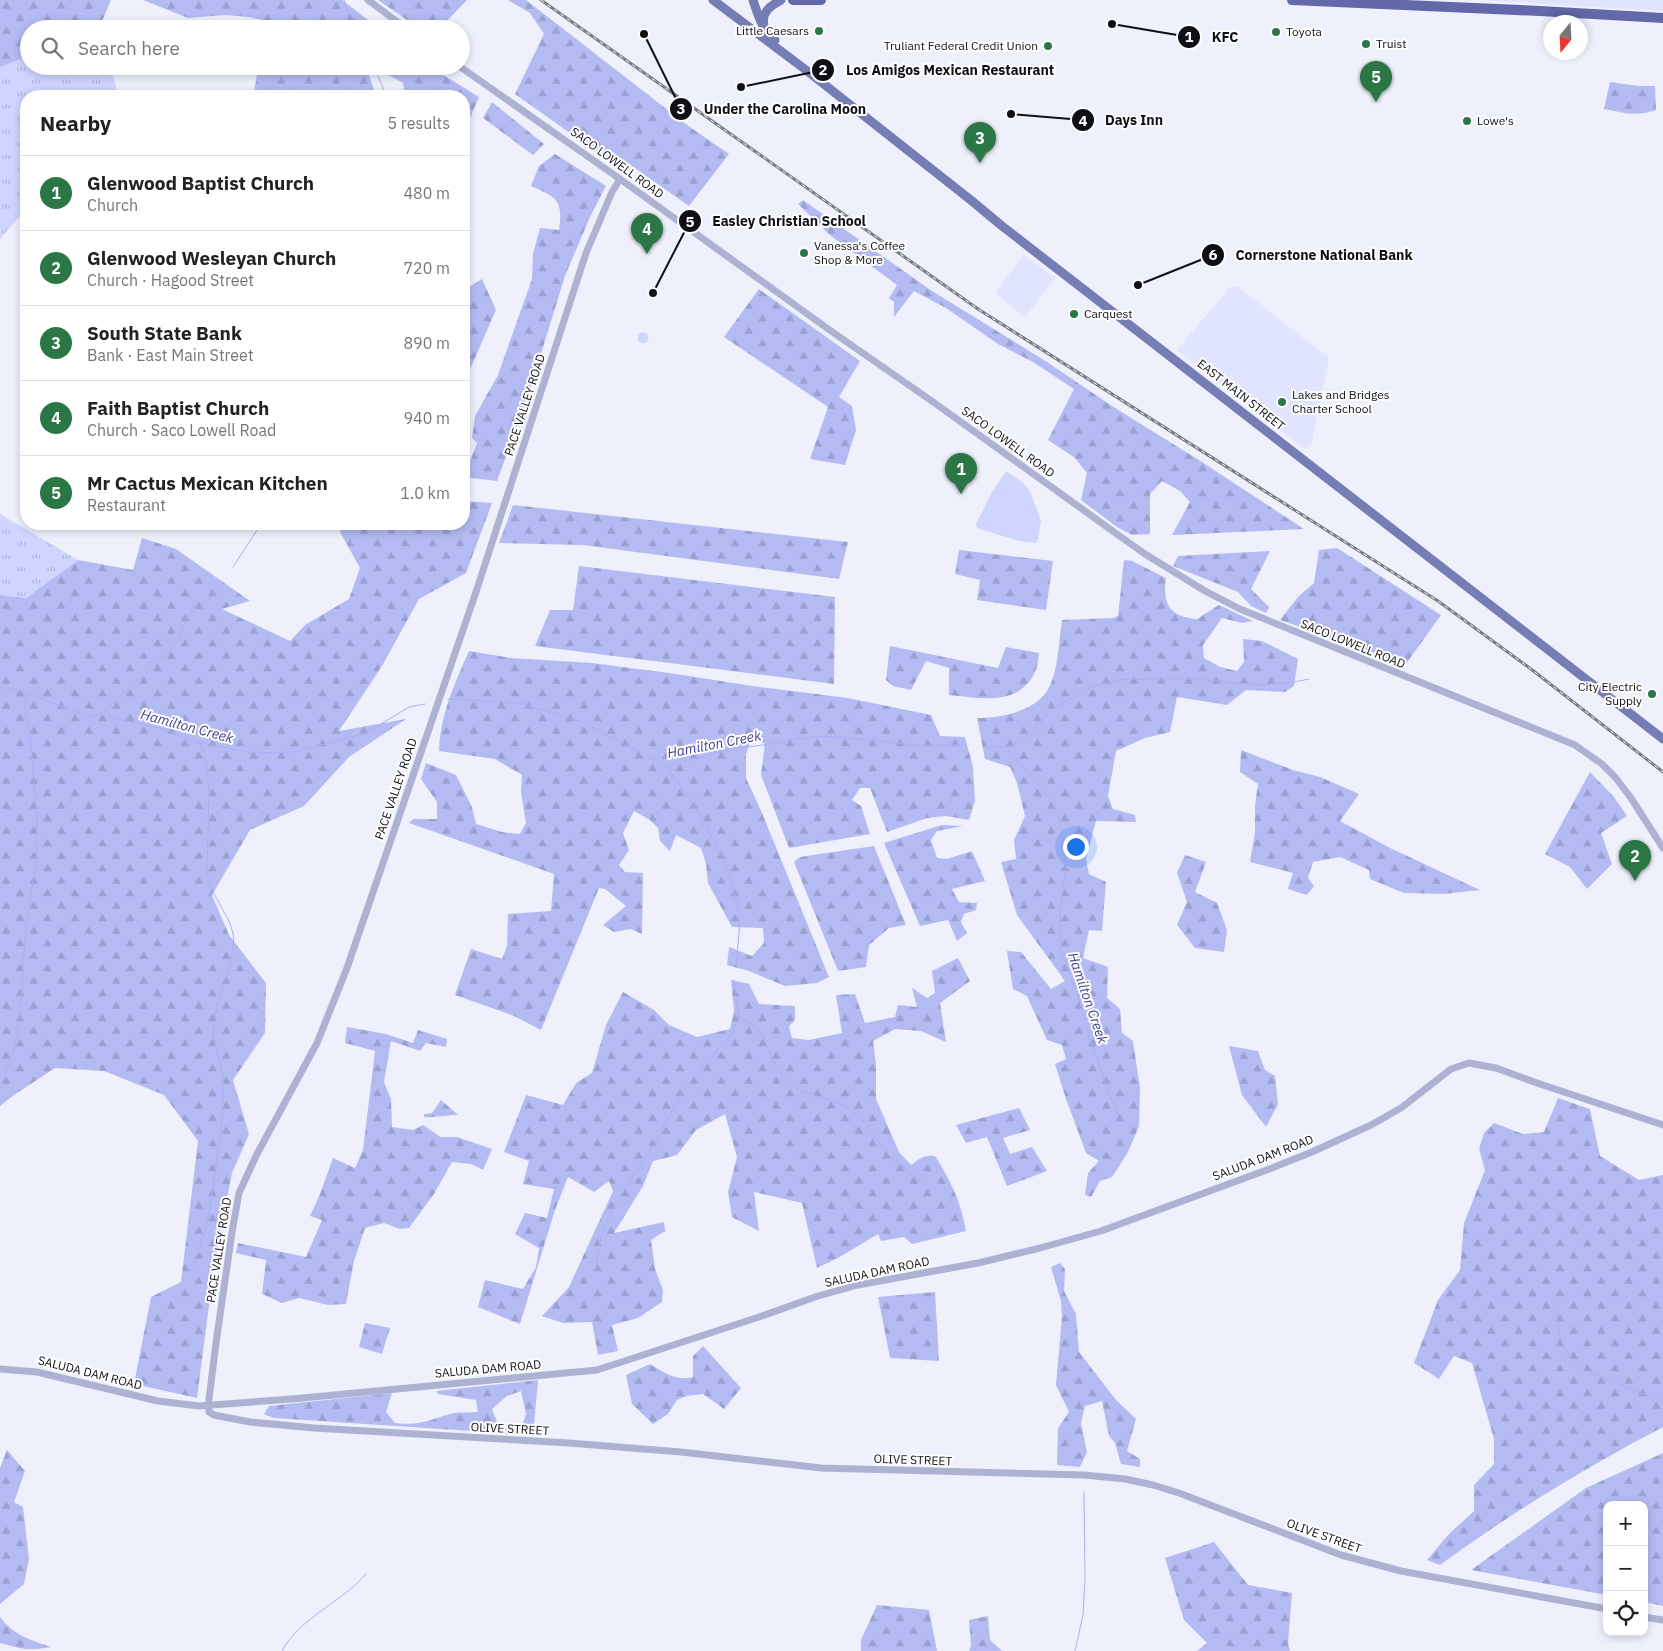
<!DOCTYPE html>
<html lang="en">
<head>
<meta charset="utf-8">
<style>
  :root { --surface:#fff; --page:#f6f6f6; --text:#222; --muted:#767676; --line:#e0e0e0; --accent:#2b7645 }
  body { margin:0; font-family:"IBM Plex Sans",sans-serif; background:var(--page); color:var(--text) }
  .controls { position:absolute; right:15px; bottom:15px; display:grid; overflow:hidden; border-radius:10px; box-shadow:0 2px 8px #0003 }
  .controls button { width:45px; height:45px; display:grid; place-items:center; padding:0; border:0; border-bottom:1px solid var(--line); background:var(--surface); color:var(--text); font:25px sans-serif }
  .compass { position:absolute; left:1543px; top:15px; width:45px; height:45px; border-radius:50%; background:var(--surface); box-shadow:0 2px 8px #0003; rotate:198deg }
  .you { position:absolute; left:1075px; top:846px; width:18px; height:18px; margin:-12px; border:4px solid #fff; border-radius:50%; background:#1a73e8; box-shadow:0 0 0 8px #1a73e833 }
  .badge { display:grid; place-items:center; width:32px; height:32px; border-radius:50%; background:var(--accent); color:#fff; font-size:16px; font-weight:700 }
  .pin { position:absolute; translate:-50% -41px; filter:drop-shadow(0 1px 2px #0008) }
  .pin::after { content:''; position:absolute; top:26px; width:18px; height:15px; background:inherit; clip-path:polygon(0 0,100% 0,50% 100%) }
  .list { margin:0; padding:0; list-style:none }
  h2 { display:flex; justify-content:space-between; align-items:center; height:65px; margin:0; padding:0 20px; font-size:21px }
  h2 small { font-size:16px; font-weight:400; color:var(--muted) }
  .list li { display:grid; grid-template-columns:32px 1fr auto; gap:15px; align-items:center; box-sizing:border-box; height:75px; padding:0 20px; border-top:1px solid var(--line) }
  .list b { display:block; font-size:19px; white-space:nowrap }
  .list p { margin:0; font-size:16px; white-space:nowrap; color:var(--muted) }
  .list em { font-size:16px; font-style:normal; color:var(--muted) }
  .icon { flex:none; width:28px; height:28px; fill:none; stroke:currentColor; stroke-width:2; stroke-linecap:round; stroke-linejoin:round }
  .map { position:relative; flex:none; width:1663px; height:1651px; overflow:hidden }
  .search { position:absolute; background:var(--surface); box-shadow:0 2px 8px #0003; left:20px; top:20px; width:450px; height:55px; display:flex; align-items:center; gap:12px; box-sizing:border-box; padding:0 18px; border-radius:28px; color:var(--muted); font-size:19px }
  .panel { position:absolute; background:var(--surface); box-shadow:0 2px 8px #0003; left:20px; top:90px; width:450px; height:440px; border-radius:20px }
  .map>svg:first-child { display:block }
  .built { fill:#e0e4ff }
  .grass { fill:url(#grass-tufts) }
  .forest { fill:url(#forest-firs); fill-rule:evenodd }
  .park { fill:url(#park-crowns) }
  .pitch { fill:#cfd5ff }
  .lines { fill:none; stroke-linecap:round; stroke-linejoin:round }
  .stream { stroke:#a8b0f6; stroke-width:1 }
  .minor { stroke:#adb2d2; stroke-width:7 }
  .major { stroke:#767cb4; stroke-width:9 }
  .highway { stroke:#6368a9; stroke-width:10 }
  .rail-casing { stroke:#797a83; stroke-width:3 }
  .rail { stroke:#fefefe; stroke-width:1; stroke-dasharray:4; stroke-linecap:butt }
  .poi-dot { fill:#2b7645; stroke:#fefefe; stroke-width:2 }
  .labels { text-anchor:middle; stroke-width:4; stroke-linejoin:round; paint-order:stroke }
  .poi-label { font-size:12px; fill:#0f1016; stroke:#fefefe; text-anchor:start }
  .street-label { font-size:12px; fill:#0f1016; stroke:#fefefe }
  .water-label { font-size:14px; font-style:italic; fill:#404192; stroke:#fefefe }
  .leader { fill:none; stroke:#0f1016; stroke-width:2 }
  .callout-dot { fill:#0f1016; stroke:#fefefe; stroke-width:2 }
  .mark-label { font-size:15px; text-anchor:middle; font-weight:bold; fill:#fff }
  .callout-label { font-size:14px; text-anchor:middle; font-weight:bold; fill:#0f1016; stroke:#fefefe; stroke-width:4; stroke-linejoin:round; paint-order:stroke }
</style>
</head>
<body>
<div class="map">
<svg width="1663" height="1651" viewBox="0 0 1663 1651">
  <defs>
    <pattern id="grass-tufts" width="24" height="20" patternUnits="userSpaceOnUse" patternTransform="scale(1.25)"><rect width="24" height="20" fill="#cfd5ff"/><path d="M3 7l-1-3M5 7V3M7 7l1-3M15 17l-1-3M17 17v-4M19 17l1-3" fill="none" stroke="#b1b6da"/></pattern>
    <pattern id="forest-firs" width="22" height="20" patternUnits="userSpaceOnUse" patternTransform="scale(1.25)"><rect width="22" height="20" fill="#b4bbf3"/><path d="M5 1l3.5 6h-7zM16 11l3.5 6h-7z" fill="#9aa0d0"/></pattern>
    <pattern id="park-crowns" width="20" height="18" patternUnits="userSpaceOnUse" patternTransform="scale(1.25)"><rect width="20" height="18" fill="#cfd5ff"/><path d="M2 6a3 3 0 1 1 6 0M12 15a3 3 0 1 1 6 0" fill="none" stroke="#b1b6da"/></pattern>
  </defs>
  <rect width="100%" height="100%" fill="#eef0fc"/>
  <path class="built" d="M1479 0H1663V11Z
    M1024 255 1055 278 1025 317 995 293Z
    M1230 287H1238L1329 358 1311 446 1304 449 1177 350Z"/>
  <path class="grass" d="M29 56V66H111L118 96H26V209L0 239V67Z
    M0 514 78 560 26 598 0 595Z"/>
  <path class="forest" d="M0 0H111L100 26 94 29H29V56L0 67Z
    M143 0H342L380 29H284L283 25 249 17 225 15 188 18Z
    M378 0H467L444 24 452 29H420Z
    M508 0H526L687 125 729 154 689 206 622 159 605 158 515 94 544 34 530 13Z
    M268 66H366L376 96H256L254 92 258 69Z
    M372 66H429L479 97 471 116 464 120V96H406L403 83Z
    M1610 82 1638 86H1655L1656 110C1635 117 1625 113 1604 109Z
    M492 102 544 144 533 155 483 118Z
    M555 154 606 186 590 217 565 276 527 399 497 481 464 477 477 443 472 438 475 416 498 375 532 279 533 254 540 228 559 230C563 200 558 198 531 186L539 166Z
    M803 200 932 291 1047 362 1112 406 1202 462 1304 529 1172 535 1190 502 1180 491 1162 481 1150 494V534L1132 535 1117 527 1081 500 1087 473 1074 457 1048 440 1074 389 1033 362 998 344 946 308 914 291 894 317V302L889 298 897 285 830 235 798 204Z
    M482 279 496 310 464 383V290Z
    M759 289 860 361 839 397 852 406 856 430 845 465 810 459 828 407 724 337Z
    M464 501 492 503 466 573 419 599 382 666 339 731 406 719 349 757 304 806 250 830 212 895 229 935 266 983 265 1033 233 1080 249 1134 232 1173 214 1267 197 1398 134 1384 151 1297 181 1282 198 1141 164 1095 104 1071 55 1068 14 1095 0 1106V595L26 598 78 560 133 570 142 538 176 549 250 601 222 609 290 641 305 625 349 599 360 568 340 532 342 524H464Z
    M513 505 848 542 839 579 583 545 499 543Z
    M1337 548 1441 615 1406 664 1280 620 1298 597 1314 583 1319 550Z
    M959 550 1053 561 1046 610 977 600 980 580 955 574Z
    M1270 551 1251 589 1269 607 1266 613 1251 606 1238 592 1173 566 1178 556Z
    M1124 560 1132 561 1166 578C1162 604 1170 617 1197 619L1219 605 1253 621 1242 623 1222 618 1203 645 1204 658 1220 667 1237 671 1244 662 1243 639 1262 641 1298 659 1294 686 1285 692 1246 690 1227 705 1177 697 1170 732 1145 738 1116 751 1108 796 1113 809 1135 815 1136 822 1096 821 1086 859 1089 874 1106 882 1102 931 1089 930 1083 958 1108 967 1107 998 1120 1009 1122 1033 1133 1041 1140 1088 1139 1126 1128 1152 1112 1177 1100 1181 1091 1197 1085 1195 1088 1173 1099 1161 1086 1153 1066 1099 1055 1064 1066 1059 1062 1045 1047 1040 1027 996 1013 989 1007 951 1021 952 1051 989 1065 981 1017 915 1001 862 1016 859 1014 840 1025 816 1017 783 1010 767 985 759 977 718C1000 718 1033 712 1047 691 1058 675 1059 640 1062 620L1113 618 1118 616Z
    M579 566 835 597 834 684 535 646 550 610H573Z
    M890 646 998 668 1006 647 1039 653C1038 659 1038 666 1035 672 1019 707 980 698 949 695V668L926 661 911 690 893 686 886 680Z
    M469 651 511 658 592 663 669 673 759 687 848 698 931 715 940 736 965 737 973 767 975 801 969 820 946 816 927 818 887 832 870 788H860L852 800 861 806 870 834 789 848 761 775 765 743 751 739 746 755V778L762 813 829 977 817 983 785 986 749 971 727 965 729 947 752 956 764 943 763 928 732 927 708 883 706 864 701 848 676 835 670 851 660 841 658 828 650 820 634 811 623 833 629 850 619 865 625 872 643 873 642 934 631 929 614 932 603 925 626 906 605 889 599 888 541 1030 514 1016 455 995 471 949 502 959 507 946 508 914 551 911 554 874 409 823 413 819H437V802L421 779 426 763 456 775 472 807 476 824 502 832 520 834 526 823 521 792 522 775 495 759 439 751C440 715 455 683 469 651Z
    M1241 750 1293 770 1320 777 1359 794 1340 821 1390 848 1480 890 1443 894 1404 893 1370 879 1369 870 1340 857 1313 862 1308 878 1314 886 1307 895 1288 889 1293 873 1250 862 1255 832V805L1258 784 1240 772Z
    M1590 772 1614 797 1627 816 1601 833 1612 864 1587 889 1570 867 1545 854Z
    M942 825 963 826 937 831 931 840 937 858 947 859 972 851 985 881 952 889 959 902 977 903 976 910 964 914 961 922 967 933 957 941 948 920 920 926 884 843Z
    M874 846 906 925 889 928 869 945 866 967 838 971 794 862 800 857Z
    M1185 855 1206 862 1195 892 1217 903 1227 930 1224 952 1195 948 1177 925 1187 902 1177 873Z
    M958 958 970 981 940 1003 946 1042 921 1031 895 1029 873 1041 876 1064V1099L899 1152 911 1165C919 1159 926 1153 936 1157 951 1182 961 1202 966 1231L912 1244 904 1237 881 1241 878 1234 838 1258 817 1268 802 1203 754 1192 759 1231 732 1217 728 1192 737 1157 725 1114 696 1130 677 1155 653 1161 643 1186 614 1233 664 1222 665 1231 651 1240 655 1269 663 1290 662 1302 638 1318 612 1325 618 1351 598 1355 592 1322 563 1323 542 1316 569 1287 613 1191 609 1181 594 1192 568 1177 555 1210 520 1324 478 1307 485 1280 523 1289 536 1267 539 1248 515 1234 525 1213 547 1218 554 1189 523 1184 529 1161 504 1152 526 1095 563 1105 576 1083 592 1073 606 1025 623 992 654 1010 669 1025 697 1037 730 1029 734 1011 731 980 749 984 759 1004 795 1006V1020L789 1026 792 1038 809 1040 842 1033 836 995 855 994 865 1023 895 1017 898 1005 917 1007 912 988 927 998 935 993 932 971Z
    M347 1027 386 1034 413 1043 418 1030 447 1039 446 1047 426 1043 420 1051 391 1041 384 1082 391 1099 392 1127 413 1130 423 1125 441 1137H457L492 1149 483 1170 471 1164 452 1162 434 1194 409 1228 400 1229 384 1223 365 1228 354 1261 346 1304 328 1305 299 1298 282 1303 262 1294 266 1260 236 1253 238 1243 306 1257 322 1220 310 1216 320 1194 333 1158 355 1168 363 1150 375 1051 345 1043Z
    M1229 1046 1258 1051 1265 1070 1275 1076 1278 1104 1266 1127 1242 1095Z
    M1558 1098 1590 1109 1600 1156 1639 1180 1663 1175V1427C1585 1468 1511 1513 1440 1565L1427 1560 1448 1535 1474 1511V1485L1494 1464V1439L1472 1363 1454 1356 1439 1379 1414 1363 1438 1300 1460 1270 1464 1223 1485 1170 1479 1149 1484 1133 1494 1123 1523 1134 1544 1132Z
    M441 1100 458 1115C446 1115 436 1118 424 1117V1114L432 1113Z
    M1019 1108 1030 1130 1003 1138 1010 1154 1032 1147 1047 1171 1007 1186 987 1137 966 1143 956 1125Z
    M1060 1263 1065 1269 1064 1291 1076 1314 1079 1352 1116 1400 1136 1419 1127 1451 1140 1459V1467L1121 1464 1115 1443 1109 1436 1102 1401 1085 1406 1081 1423 1087 1452 1080 1467 1057 1465 1058 1428 1069 1412 1056 1385 1062 1316 1061 1301 1051 1267Z
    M935 1292 939 1361 890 1358 878 1297Z
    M365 1323 390 1328 382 1354 359 1347Z
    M703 1346 741 1388 724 1409 703 1394 687 1396 677 1400 668 1414 653 1424 632 1404 626 1375 650 1364C663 1372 677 1382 693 1377V1356Z
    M538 1380 533 1435 274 1418 264 1414 269 1406 392 1393 386 1412 395 1423C423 1426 430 1419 454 1413 462 1412 471 1413 478 1412L476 1400 438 1394 436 1391ZM521 1391 526 1414 523 1423 508 1429 499 1427 492 1409 507 1396Z
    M7 1450 25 1471 14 1502 23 1507 29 1559 24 1584 0 1604V1468Z
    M1663 1453V1606L1644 1602V1505H1607V1595L1471 1570 1586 1488Z
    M1214 1542 1248 1585 1292 1593 1288 1643 1290 1651H1197L1207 1643 1184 1620 1165 1558Z
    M877 1605 929 1610 937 1651H861V1640Z
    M988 1616 990 1640 1002 1651H969L971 1645 969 1620Z
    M0 1617C13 1635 31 1640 51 1647 30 1651 21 1649 0 1643Z"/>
  <path class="park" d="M637.5 338a5.5 5.5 0 1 1 11 0a5.5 5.5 0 1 1-11 0Z"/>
  <path class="pitch" d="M1006 471 1021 481 1030 491 1041 521 1037 543 1019 541 977 528 976 524 991 494Z"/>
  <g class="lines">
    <path class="stream" d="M344 0 348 12 364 29
      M374 66 385 93 389 96
      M233 567 261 524
      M0 687 27 693 87 716 100 715 160 728 200 743 256 753 294 752 366 733 409 707 425 704
      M448 699 519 703 585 723 667 767 702 818 724 860 734 891 740 921 736 968
      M100 715C123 691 150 673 172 648 182 637 183 621 192 611 197 605 205 603 211 598 215 594 218 589 221 585
      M983 747H1007L1023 739 1051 710 1090 688 1100 684 1116 680 1183 678 1260 685 1294 682 1309 679
      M1007 747 1050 800 1058 816 1063 837 1066 865 1060 913 1061 950 1079 999 1091 1042 1117 1114
      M668 766 732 748 747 747 779 743 792 739 827 736 917 745H965
      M739 1017 756 1026 762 1034 772 1059 777 1068 793 1085 801 1091 844 1105 862 1120 891 1157 925 1185
      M5 1075 14 1052 18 1025 21 997 26 924 36 863 37 817 29 725 24 708 27 694
      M193 1268 208 1220 222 1122 223 1077 213 1033 217 1003 228 975 234 945 233 933 229 921 212 890 207 873 209 789 205 757 200 743
      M596 1269 599 1244 609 1216 620 1196 654 1144 683 1091 732 1033 739 1016 734 980
      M1558 1310C1557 1336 1562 1354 1585 1370L1663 1402
      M282 1651C299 1618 344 1601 366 1574
      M1075 1651 1083 1615 1085 1580 1084 1492"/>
    <path class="minor" d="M368 0 407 29
      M459 66 620 179 831 331 936 404 1121 537 1145 554 1205 591 1240 609 1575 745 1602 764 1615 777 1631 798 1663 848
      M620 179 612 192 586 253 476 592 347 968 317 1043 257 1154 239 1193 232 1232 216 1343 209 1399V1412L214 1415 250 1422 314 1428 569 1443 681 1452 821 1468 1084 1475 1125 1479 1153 1485 1179 1493 1341 1555 1401 1571 1607 1609
      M0 1369 37 1372 158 1401 199 1406 292 1399 597 1370 759 1317 818 1296 858 1285 978 1263 1040 1248 1101 1231 1272 1168 1312 1152 1371 1125 1401 1108 1451 1069 1469 1063 1496 1068 1537 1083 1663 1125
      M1644 1617 1663 1620"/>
    <path class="major" d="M713 0 806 70 972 201 1002 226 1663 739
      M753 0C758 15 762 30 775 40
      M764 26C761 12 770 6 781 0"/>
    <path class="highway" d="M793 0H821
      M1292 0 1540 11 1663 18"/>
    <defs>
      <path id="rail" d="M541 0 978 309 1438 601 1531 669 1663 772"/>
    </defs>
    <use href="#rail" class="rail-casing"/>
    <use href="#rail" class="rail"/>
  </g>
  <g class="poi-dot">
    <circle cx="819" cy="31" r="5"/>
    <circle cx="1276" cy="32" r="5"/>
    <circle cx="1366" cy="44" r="5"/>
    <circle cx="1048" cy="46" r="5"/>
    <circle cx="1467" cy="121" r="5"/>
    <circle cx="804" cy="253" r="5"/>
    <circle cx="1074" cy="314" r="5"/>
    <circle cx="1282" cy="402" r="5"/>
    <circle cx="1652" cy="694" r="5"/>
  </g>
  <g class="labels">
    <g class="poi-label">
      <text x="809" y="35" text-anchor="end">Little Caesars</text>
      <text x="1286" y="36">Toyota</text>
      <text x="1376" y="48">Truist</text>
      <text x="1038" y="50" text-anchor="end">Truliant Federal Credit Union</text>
      <text x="1477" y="125">Lowe's</text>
      <text x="814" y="250">Vanessa's Coffee<tspan x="814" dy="14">Shop &amp; More</tspan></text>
      <text x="1084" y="318">Carquest</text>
      <text x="1292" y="399">Lakes and Bridges<tspan x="1292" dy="14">Charter School</tspan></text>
      <text x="1642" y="691" text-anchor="end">City Electric<tspan x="1642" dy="14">Supply</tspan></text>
    </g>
    <g class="street-label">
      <text transform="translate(617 163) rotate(36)" y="4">SACO LOWELL ROAD</text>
      <text transform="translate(1241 395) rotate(38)" y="4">EAST MAIN STREET</text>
      <text transform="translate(525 405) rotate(-72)" y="4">PACE VALLEY ROAD</text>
      <text transform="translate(1008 442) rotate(36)" y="4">SACO LOWELL ROAD</text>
      <text transform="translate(1353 644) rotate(22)" y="4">SACO LOWELL ROAD</text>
      <text transform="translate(396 789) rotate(-71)" y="4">PACE VALLEY ROAD</text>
      <text transform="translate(1263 1158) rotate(-21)" y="4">SALUDA DAM ROAD</text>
      <text transform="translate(219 1250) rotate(-81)" y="4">PACE VALLEY ROAD</text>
      <text transform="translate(877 1272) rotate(-12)" y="4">SALUDA DAM ROAD</text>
      <text transform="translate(488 1369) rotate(-5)" y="4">SALUDA DAM ROAD</text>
      <text transform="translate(90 1373) rotate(14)" y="4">SALUDA DAM ROAD</text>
      <text transform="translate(510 1429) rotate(3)" y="4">OLIVE STREET</text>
      <text transform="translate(913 1460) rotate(2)" y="4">OLIVE STREET</text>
      <text transform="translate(1324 1536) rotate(20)" y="4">OLIVE STREET</text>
    </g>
    <g class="water-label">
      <text transform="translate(187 726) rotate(15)" y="5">Hamilton Creek</text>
      <text transform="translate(714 744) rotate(-11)" y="5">Hamilton Creek</text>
      <text transform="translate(1088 998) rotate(71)" y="5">Hamilton Creek</text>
    </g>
  </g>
  <path class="leader" d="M1112 24L1189 37M741 87L823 70M644 34L681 109M1011 114L1083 120M653 293L690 221M1138 285L1213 255"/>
  <g class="callout-dot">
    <circle cx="1112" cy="24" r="5"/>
    <circle cx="741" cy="87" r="5"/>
    <circle cx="644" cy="34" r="5"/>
    <circle cx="1011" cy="114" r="5"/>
    <circle cx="653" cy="293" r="5"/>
    <circle cx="1138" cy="285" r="5"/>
    <circle cx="1189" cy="37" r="12"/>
    <circle cx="823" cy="70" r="12"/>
    <circle cx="681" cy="109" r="12"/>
    <circle cx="1083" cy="120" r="12"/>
    <circle cx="690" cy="221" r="12"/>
    <circle cx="1213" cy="255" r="12"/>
  </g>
  <g class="mark-label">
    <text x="1189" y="42">1</text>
    <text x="823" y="75">2</text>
    <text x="681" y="114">3</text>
    <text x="1083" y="126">4</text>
    <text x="690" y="227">5</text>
    <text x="1213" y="260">6</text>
  </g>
  <g class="callout-label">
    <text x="1225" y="42">KFC</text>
    <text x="950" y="75">Los Amigos Mexican Restaurant</text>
    <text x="785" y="114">Under the Carolina Moon</text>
    <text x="1134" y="125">Days Inn</text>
    <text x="789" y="226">Easley Christian School</text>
    <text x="1324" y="260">Cornerstone National Bank</text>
  </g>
</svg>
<div class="controls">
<button>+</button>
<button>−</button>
<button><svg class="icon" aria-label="locate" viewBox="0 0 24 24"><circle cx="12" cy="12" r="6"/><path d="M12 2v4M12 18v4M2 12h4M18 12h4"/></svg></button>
</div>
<svg class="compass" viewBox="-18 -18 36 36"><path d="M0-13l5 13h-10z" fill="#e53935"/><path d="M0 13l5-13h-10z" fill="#767676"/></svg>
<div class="you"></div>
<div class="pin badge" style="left:961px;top:494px">1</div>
<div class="pin badge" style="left:1635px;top:881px">2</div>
<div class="pin badge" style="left:980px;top:163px">3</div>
<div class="pin badge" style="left:647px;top:254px">4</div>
<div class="pin badge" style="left:1376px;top:102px">5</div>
<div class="search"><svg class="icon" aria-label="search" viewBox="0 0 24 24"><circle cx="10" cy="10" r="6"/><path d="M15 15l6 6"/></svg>Search here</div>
<section class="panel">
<h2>Nearby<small>5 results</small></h2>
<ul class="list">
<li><span class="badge">1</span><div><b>Glenwood Baptist Church</b><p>Church</p></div><em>480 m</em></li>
<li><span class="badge">2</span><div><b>Glenwood Wesleyan Church</b><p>Church · Hagood Street</p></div><em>720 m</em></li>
<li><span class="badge">3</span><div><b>South State Bank</b><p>Bank · East Main Street</p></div><em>890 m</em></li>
<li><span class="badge">4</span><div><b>Faith Baptist Church</b><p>Church · Saco Lowell Road</p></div><em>940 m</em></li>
<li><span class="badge">5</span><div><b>Mr Cactus Mexican Kitchen</b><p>Restaurant</p></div><em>1.0 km</em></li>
</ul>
</section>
</div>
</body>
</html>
